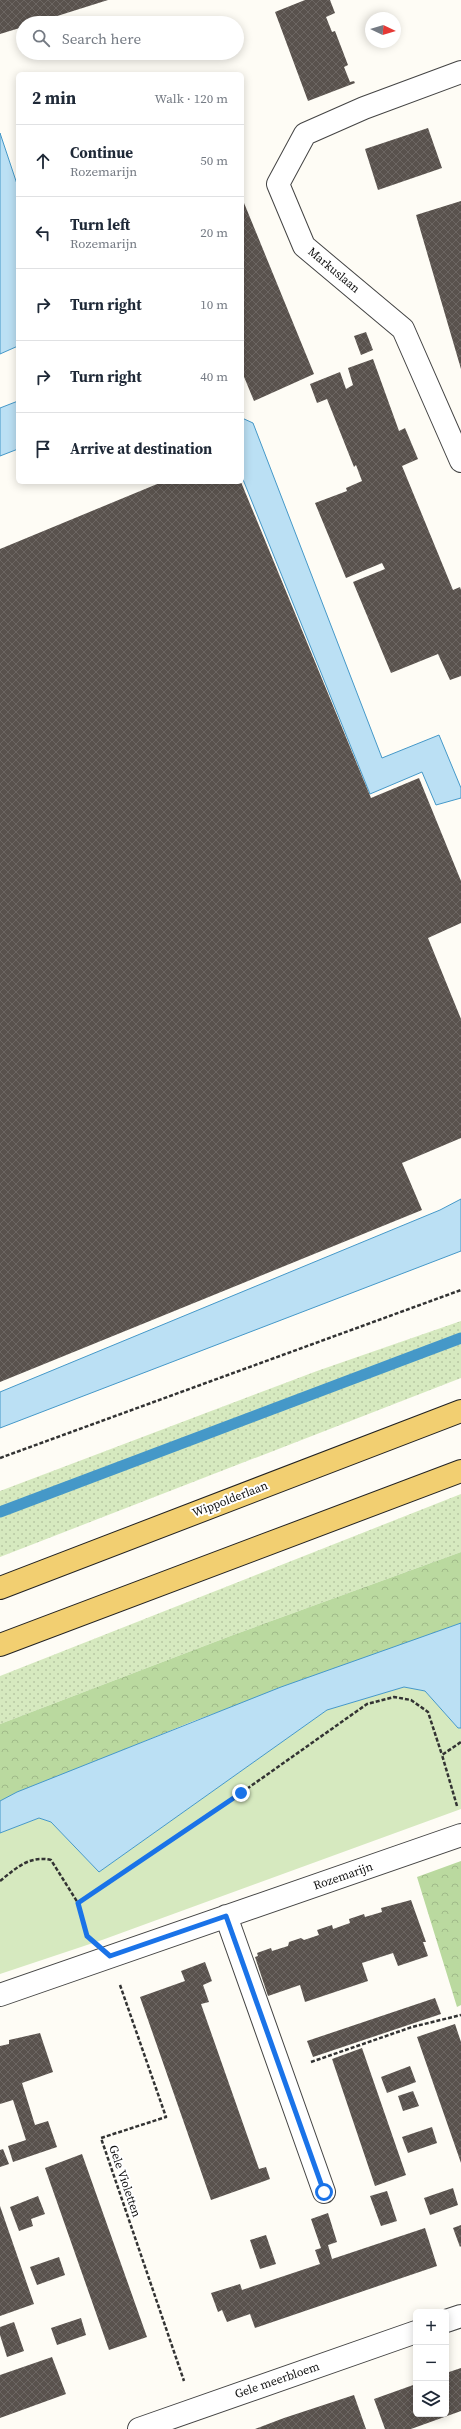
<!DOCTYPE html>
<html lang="en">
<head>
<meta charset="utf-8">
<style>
  :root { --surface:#fff; --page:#f2f2f3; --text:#1f2937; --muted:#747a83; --line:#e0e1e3 }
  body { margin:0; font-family:"Source Serif 4",serif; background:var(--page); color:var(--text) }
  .controls { position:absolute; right:12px; bottom:12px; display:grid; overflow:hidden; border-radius:6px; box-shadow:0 2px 10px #0003 }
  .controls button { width:36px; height:36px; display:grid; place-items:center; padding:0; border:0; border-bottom:1px solid var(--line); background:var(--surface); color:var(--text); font:20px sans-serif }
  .compass { position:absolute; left:365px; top:12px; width:36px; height:36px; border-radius:50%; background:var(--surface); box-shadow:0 2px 10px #0003; rotate:94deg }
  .stop { position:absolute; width:12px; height:12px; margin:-9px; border:3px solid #1a73e8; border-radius:50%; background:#fff }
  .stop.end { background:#1a73e8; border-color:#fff; box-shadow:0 1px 4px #0008 }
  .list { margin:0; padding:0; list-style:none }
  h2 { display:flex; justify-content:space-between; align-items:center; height:52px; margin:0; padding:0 16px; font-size:17px }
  h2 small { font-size:13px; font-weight:400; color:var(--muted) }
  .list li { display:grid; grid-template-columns:26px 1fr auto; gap:12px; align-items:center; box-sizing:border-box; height:72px; padding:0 16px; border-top:1px solid var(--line) }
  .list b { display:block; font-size:15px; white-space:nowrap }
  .list p { margin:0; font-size:13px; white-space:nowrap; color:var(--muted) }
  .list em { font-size:13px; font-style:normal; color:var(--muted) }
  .icon { flex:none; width:22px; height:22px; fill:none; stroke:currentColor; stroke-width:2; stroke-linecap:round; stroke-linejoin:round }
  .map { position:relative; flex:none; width:461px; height:2429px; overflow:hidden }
  .search { position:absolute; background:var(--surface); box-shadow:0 2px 10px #0003; left:16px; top:16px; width:228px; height:44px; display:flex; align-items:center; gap:10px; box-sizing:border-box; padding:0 14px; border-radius:22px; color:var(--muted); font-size:15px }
  .panel { position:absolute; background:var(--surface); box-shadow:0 2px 10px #0003; left:16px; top:72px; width:228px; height:412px; border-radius:6px }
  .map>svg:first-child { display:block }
  .grass { fill:url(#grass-dots) }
  .forest { fill:url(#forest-crowns) }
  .park { fill:#d6e9bf }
  .water { fill:#bbe0f4; stroke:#4598c8 }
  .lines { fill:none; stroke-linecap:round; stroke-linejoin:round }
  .stream { stroke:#4598c8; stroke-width:11 }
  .building { fill:url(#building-cross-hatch) }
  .minor-casing { stroke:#444; stroke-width:24 }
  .major-casing { stroke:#222; stroke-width:24 }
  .path { stroke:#333; stroke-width:2.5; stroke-dasharray:4 2; stroke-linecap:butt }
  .minor { stroke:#fff; stroke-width:22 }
  .major { stroke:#f2cf71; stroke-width:22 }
  .route { stroke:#1a73e8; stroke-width:5 }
  .labels { text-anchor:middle; stroke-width:4; stroke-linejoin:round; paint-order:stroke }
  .street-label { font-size:12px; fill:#111; stroke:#fff }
</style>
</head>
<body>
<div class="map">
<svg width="461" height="2429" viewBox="0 0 461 2429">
  <defs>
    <pattern id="grass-dots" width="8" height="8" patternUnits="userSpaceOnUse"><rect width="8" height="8" fill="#d6e9bf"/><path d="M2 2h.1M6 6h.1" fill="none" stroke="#b7c7a3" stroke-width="1.8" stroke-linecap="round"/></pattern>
    <pattern id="forest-crowns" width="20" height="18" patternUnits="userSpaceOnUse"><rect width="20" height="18" fill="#bad99f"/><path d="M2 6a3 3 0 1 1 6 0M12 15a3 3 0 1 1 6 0" fill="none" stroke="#9fb988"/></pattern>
    <pattern id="building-cross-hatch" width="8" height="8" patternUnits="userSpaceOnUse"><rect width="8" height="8" fill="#59524d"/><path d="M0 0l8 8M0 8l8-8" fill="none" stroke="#6c6662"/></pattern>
  </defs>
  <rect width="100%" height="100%" fill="#fefcf5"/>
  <path class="grass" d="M461 1321V1378L0 1557V1491L317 1371Z
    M461 1494V1552L233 1635 0 1724V1676Z"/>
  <path class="forest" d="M461 1552V1623L191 1722 0 1801V1724L233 1635Z
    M461 1861V2005L457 2007 417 1877Z"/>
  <path class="park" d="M404 1687 425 1691 458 1728H461V1809L102 1940 0 1974V1833L39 1818 51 1822 99 1872 327 1710Z"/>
  <path class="water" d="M0 133 18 187V346L0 354Z
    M18 401V449L0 456V408Z
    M242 418 253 423 382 758 439 735 461 788V798L436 805 422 772 370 794 242 477Z
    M461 1199V1251L0 1428V1392L440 1210Z
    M461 1623V1728H458L425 1691 404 1687 327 1710 99 1872 51 1822 39 1818 0 1833V1801L17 1792 281 1687Z"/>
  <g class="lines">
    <path class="stream" d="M0 1512 461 1338"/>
  </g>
  <path class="building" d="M0 0H108L35 23H23V27L0 34Z
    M305 0H330L335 13 326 17 332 32 335 31 348 65 344 67 350 82 354 81 355 83 308 101 275 12Z
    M428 128 442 168 378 190 365 149Z
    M242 198 314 374 254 401 242 372Z
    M461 201V369L416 215Z
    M366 332 373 350 361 355 354 336Z
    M373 359 399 431 405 428 418 459 402 466 453 590 460 587 461 590V676L450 680 438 654 391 673 353 582 385 569 382 563 346 578 315 503 347 491 346 488 362 481 356 465 354 467 327 399 317 403 310 384 340 372 346 389 353 385 348 368Z
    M162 482H241L371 798 419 778 461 881V923L428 938 461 1019V1138L402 1163 422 1210 0 1382V549Z
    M411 1900 426 1942H423L428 1956 398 1966 393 1953 362 1963 368 1981 305 2002 300 1985 268 1996 255 1957 258 1956 257 1953 271 1948 272 1951 288 1946 289 1942 301 1938 304 1940 319 1935 317 1930 332 1925 333 1929 350 1923 349 1919 364 1914 365 1917 382 1912 381 1908Z
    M205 1962 212 1981 203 1985 209 2002 201 2004 259 2169 266 2167 270 2179 211 2200 140 1997 185 1981 181 1971Z
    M435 1998 441 2014 313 2057 307 2041Z
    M455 2024 461 2042V2163L417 2037Z
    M40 2033 53 2072 22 2083 35 2125 48 2121 57 2147 13 2162 8 2146 26 2140 13 2100 0 2104V2046L9 2044V2040Z
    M362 2048 406 2175 375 2186 332 2059Z
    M410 2066 416 2082 387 2093 381 2077Z
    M413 2091 419 2106 403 2111 398 2096Z
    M432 2127 437 2143 408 2153 402 2137Z
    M3 2149 9 2164 0 2167V2150Z
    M82 2154 147 2337 109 2350 45 2168Z
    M453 2188 458 2205 430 2215 424 2198Z
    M387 2191 397 2221 381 2226 370 2196Z
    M38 2196 45 2214 31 2219 33 2226 19 2231 10 2207Z
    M0 2206 34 2304 0 2316Z
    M328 2213 337 2242 328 2245 332 2259 425 2228 437 2266 255 2328 250 2314 227 2322 222 2310 218 2312 211 2293 240 2284 242 2290 320 2264 315 2250 321 2248 311 2219Z
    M461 2225V2246L460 2247 453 2228Z
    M266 2235 276 2264 260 2269 250 2240Z
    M59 2257 65 2275 37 2285 30 2267Z
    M81 2318 86 2335 57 2345 51 2328Z
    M14 2322 24 2351 7 2357 0 2335V2327Z
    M52 2357 66 2394 0 2418V2375Z
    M461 2368V2411L411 2429H385L374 2399 416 2384V2414H446V2373Z
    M354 2395 366 2429H255L284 2418Z"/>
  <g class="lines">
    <defs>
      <path id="minor" d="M461 72 364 108 305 134 278 184 304 246 403 329 461 461
        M226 1916 324 2192
        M0 1995 461 1835
        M446 2321 461 2316
        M139 2429 416 2332"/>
      <path id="major" d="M0 1588 461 1411
        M0 1645 461 1471"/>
    </defs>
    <use href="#minor" class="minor-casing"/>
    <use href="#major" class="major-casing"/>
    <path class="path" d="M0 1458 461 1290
      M457 1806 442 1755 461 1742
      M0 1881C16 1868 30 1855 51 1860L78 1903
      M86 1932 78 1903 241 1793 367 1704 394 1697 411 1700 428 1712 442 1755
      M120 1985 166 2117 101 2138 184 2381
      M311 2062 412 2027 461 2015"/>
    <use href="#minor" class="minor"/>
    <use href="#major" class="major"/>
  </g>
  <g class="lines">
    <path class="route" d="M241 1793 78 1903 87 1936 110 1956 226 1916 324 2192"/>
  </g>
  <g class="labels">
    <g class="street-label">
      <text transform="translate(334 270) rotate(40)" y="4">Markuslaan</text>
      <text transform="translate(230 1499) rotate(-21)" y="4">Wippolderlaan</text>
      <text transform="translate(343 1876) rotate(-19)" y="4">Rozemarijn</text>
      <text transform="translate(125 2181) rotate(71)" y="4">Gele Violetten</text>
      <text transform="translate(277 2380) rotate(-19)" y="4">Gele meerbloem</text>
    </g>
  </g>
</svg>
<div class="controls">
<button>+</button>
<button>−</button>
<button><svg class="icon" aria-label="layers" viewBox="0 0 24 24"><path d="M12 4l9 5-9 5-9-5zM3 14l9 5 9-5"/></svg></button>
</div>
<svg class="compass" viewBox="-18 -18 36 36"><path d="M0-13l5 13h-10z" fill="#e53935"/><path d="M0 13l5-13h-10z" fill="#747a83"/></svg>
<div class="stop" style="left:324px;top:2192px"></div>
<div class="stop end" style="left:241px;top:1793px"></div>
<div class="search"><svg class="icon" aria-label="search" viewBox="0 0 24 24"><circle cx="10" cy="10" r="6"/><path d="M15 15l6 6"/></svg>Search here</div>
<section class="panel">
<h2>2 min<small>Walk · 120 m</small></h2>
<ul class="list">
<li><svg class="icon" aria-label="ahead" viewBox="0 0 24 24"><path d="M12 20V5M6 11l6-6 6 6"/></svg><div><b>Continue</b><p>Rozemarijn</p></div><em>50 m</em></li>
<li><svg class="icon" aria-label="left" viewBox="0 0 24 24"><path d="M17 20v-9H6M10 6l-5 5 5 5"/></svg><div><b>Turn left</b><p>Rozemarijn</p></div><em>20 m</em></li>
<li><svg class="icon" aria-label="right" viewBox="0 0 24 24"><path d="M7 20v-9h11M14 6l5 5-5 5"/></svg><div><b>Turn right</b></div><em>10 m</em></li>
<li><svg class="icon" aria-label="right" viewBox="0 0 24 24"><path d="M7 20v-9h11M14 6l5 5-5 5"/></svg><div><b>Turn right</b></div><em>40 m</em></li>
<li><svg class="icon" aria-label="arrive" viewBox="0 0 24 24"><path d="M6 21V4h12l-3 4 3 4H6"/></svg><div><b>Arrive at destination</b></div></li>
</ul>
</section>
</div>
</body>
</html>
